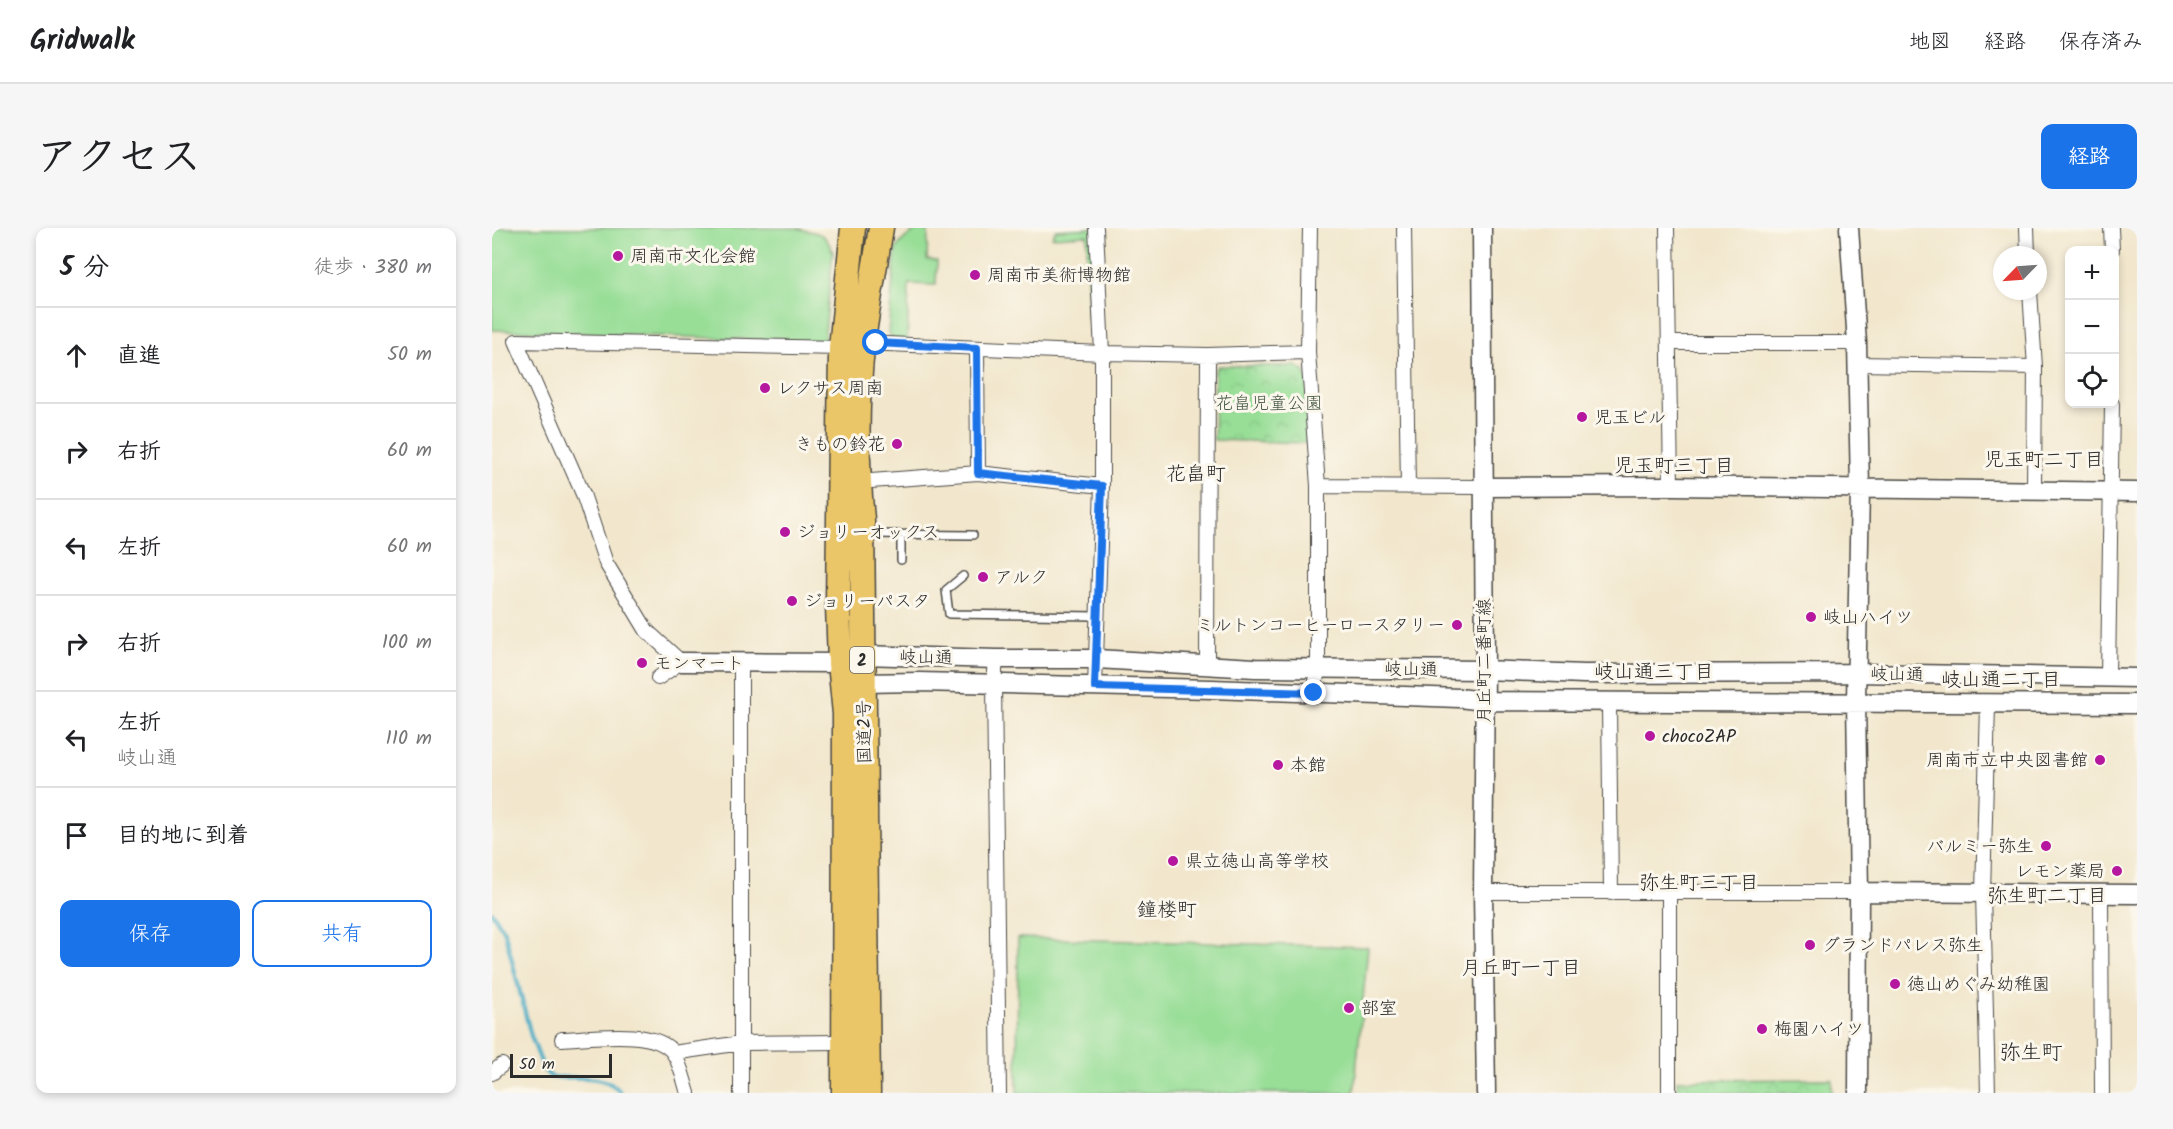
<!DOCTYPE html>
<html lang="ja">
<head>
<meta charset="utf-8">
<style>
  :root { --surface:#fff; --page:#f6f6f6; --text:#202124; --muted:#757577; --line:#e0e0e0; --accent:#1a73e8 }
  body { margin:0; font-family:Kalam,"Klee One",sans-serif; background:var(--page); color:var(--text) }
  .controls { position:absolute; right:18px; top:18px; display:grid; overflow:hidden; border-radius:12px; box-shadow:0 3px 9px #0003 }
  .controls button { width:54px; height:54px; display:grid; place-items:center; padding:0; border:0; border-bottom:2px solid var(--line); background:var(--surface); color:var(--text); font:30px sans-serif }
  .compass { position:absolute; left:1501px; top:18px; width:54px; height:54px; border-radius:50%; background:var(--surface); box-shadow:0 3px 9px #0003; rotate:245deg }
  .scale { position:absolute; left:18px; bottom:15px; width:102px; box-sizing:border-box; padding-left:6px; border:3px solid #2b2b2b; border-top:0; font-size:16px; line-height:21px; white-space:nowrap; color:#2b2b2b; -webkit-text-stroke:4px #fbf7ec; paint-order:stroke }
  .stop { position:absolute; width:18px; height:18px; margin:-14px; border:4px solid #1a73e8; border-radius:50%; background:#fff }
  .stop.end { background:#1a73e8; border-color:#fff; box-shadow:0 2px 6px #0008 }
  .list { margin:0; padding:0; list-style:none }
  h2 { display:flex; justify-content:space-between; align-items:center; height:78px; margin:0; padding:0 24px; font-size:26px }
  h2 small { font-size:20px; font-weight:400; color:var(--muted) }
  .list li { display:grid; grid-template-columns:39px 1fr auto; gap:18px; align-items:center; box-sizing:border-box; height:96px; padding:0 24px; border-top:2px solid var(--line) }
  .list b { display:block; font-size:22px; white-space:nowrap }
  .list p { margin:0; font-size:20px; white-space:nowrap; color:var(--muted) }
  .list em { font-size:20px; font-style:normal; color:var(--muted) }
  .actions { display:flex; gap:12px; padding:18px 24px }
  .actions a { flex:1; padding:14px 0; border:2px solid var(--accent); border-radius:12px; text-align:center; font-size:21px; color:var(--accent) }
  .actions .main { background:var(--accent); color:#fff }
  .icon { flex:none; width:33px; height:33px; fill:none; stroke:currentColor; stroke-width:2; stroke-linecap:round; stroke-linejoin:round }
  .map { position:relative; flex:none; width:1645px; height:865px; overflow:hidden; border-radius:12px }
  header { display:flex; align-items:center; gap:36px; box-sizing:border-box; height:84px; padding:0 30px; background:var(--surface); border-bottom:2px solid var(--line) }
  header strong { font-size:28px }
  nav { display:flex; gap:33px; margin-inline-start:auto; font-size:21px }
  .intro { display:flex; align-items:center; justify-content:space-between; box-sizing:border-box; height:144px; padding:0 36px }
  h1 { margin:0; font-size:42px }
  .button { padding:15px 27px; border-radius:12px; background:var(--accent); color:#fff; font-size:21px; font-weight:700 }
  main { display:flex; gap:36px; padding:0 36px }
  aside { flex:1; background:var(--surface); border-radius:12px; box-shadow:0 3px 9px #0003 }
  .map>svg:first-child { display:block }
  .green { fill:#98de97; stroke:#628461; stroke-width:1.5 }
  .park { fill:url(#park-crowns); stroke:#628461; stroke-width:1.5 }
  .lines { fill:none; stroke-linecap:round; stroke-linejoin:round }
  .stream { stroke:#48aec7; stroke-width:4 }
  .service-casing { stroke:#494743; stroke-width:10 }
  .minor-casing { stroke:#494743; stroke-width:16 }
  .tertiary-casing { stroke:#494743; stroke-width:21 }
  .trunk-casing { stroke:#494743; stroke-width:27 }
  .service { stroke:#fff; stroke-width:7 }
  .minor { stroke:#fff; stroke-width:14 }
  .tertiary { stroke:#fff; stroke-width:18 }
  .trunk { stroke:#ebc669; stroke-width:24 }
  .route { stroke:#1a73e8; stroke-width:8 }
  .poi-dot { fill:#b5179e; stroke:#fbf7ec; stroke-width:2 }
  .labels { text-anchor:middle; stroke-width:6; stroke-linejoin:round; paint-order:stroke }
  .shield { fill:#fbf7ec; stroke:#696865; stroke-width:1.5 }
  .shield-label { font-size:16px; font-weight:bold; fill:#2b2b2b }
  .poi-label { font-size:18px; fill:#2b2b2b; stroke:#fbf7ec; text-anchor:start }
  .park-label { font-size:18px; fill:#465846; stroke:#fbf7ec }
  .street-label { font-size:18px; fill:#2b2b2b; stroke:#fbf7ec }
  .neighbourhood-label { font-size:20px; fill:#2b2b2b; stroke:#fbf7ec }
  .quarter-label { font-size:21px; fill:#2b2b2b; stroke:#fbf7ec }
</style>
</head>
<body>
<header>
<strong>Gridwalk</strong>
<nav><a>地図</a><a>経路</a><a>保存済み</a></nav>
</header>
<div class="intro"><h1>アクセス</h1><a class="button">経路</a></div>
<main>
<aside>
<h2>5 分<small>徒歩 · 380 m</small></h2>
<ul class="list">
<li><svg class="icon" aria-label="ahead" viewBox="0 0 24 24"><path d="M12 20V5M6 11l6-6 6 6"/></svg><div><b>直進</b></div><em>50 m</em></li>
<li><svg class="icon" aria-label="right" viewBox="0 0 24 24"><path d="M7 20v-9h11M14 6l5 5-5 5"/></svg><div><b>右折</b></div><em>60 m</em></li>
<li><svg class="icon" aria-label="left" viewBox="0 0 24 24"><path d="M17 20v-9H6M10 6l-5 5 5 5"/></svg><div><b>左折</b></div><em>60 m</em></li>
<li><svg class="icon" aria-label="right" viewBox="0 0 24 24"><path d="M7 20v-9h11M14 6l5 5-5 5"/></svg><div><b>右折</b></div><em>100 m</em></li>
<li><svg class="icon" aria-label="left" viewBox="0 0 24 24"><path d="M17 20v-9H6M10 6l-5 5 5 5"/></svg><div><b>左折</b><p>岐山通</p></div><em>110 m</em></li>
<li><svg class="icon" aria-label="arrive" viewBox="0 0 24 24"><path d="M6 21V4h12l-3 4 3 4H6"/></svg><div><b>目的地に到着</b></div></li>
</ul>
<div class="actions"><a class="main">保存</a><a>共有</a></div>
</aside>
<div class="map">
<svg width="1645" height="865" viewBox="0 0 1645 865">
  <defs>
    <pattern id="park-crowns" width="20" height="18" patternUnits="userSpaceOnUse" patternTransform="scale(1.5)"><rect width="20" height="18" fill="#98de97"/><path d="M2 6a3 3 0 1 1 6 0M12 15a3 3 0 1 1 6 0" fill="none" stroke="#83bf82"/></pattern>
  </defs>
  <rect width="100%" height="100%" fill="#fbf7ec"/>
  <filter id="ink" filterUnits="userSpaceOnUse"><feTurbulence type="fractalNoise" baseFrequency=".0167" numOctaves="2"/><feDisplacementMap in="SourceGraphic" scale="12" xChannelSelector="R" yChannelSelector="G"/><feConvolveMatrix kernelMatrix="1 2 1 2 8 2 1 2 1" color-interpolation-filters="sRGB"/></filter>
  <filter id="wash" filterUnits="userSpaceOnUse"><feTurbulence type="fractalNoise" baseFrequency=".008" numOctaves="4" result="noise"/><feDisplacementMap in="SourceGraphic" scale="24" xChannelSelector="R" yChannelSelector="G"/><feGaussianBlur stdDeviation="1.35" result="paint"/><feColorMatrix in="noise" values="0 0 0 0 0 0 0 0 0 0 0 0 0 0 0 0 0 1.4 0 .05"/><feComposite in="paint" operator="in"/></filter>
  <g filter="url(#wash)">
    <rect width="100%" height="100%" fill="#f2e7cd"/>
    <path class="green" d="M0 0H305C326 7 331 0 341 24L332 114 0 102Z
      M601 0V89L596 91 595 7 560 9 564 2Z
      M425 2H436L435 32 445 33 444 57 417 56 415 117 402 113 396 104 404 20 413 10Z
      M526 710 876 719 862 865H525Z"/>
    <path class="park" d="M726 138H804L812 143 816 151 815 215 722 212 723 143Z
      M1340 851V865H1185V852Z"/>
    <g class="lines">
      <path class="stream" d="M0 684 13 705 39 808 52 842 59 849C80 851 115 844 129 865"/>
    </g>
  </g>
  <g filter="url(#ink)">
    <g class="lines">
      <defs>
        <path id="service" d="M376 306 481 307
          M409 332V307
          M471 348 454 362 457 386 605 388"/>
        <path id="minor" d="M818 0 816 124 826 258V441L822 465
          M912 0 916 259
          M1175 0 1179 258
          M1535 0 1536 27
          M1619 0 1620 22
          M1538 63 1543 139 1542 261
          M371 115 610 125 716 127 816 124
          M1178 115H1365
          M485 120 486 245
          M1365 136 1543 139
          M366 252 379 253 486 245 610 258
          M826 258 990 259
          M504 431 502 456 507 865
          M715 438 716 127
          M166 450 189 434 155 403 114 335 91 266 24 113 349 120
          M1616 450 1620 176
          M603 459 610 258V125L604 0
          M1117 475 1119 665
          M991 664H1367
          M1609 666 1610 865
          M70 811C98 810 165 799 182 826 189 837 192 853 196 865
          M181 825 249 815 352 814
          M0 845 10 837
          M249 865V435
          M1177 865V664
          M1496 865 1491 665 1496 477"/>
        <path id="tertiary" d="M990 0 993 442 991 664 994 865
          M1357 0 1365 115 1368 261 1364 473 1367 664 1366 865
          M990 259 1179 258 1645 264
          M189 434 348 435 370 427 504 431H604L763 440 993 442 1092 446 1365 445 1645 450
          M363 448 371 455 427 454 720 461 967 470 992 473 1645 476
          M1367 664 1645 666"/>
        <path id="trunk" d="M352 865 353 486 348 435 346 377 349 120 361 0
          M376 865 370 291C364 233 364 171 371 113 376 75 383 38 389 0"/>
      </defs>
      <use href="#service" class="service-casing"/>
      <use href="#minor" class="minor-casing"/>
      <use href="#tertiary" class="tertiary-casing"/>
      <use href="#trunk" class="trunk-casing"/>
      <use href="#service" class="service"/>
      <use href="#minor" class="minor"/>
      <use href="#tertiary" class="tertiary"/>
      <use href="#trunk" class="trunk"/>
    </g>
  </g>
  <g class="lines" filter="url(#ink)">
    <path class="route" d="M384 115 485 120 486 245 610 258 603 459 822 465"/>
  </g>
  <g class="poi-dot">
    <circle cx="126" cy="28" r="6"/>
    <circle cx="483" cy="47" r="6"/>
    <circle cx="273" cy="160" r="6"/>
    <circle cx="1090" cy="189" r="6"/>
    <circle cx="405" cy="216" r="6"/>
    <circle cx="293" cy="304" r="6"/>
    <circle cx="491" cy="349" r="6"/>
    <circle cx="300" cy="373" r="6"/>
    <circle cx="1319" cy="389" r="6"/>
    <circle cx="965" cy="397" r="6"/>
    <circle cx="150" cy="435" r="6"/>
    <circle cx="1158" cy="508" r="6"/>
    <circle cx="1608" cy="532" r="6"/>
    <circle cx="786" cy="537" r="6"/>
    <circle cx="1554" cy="618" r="6"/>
    <circle cx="681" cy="633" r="6"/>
    <circle cx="1625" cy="643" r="6"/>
    <circle cx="1318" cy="717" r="6"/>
    <circle cx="1403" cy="756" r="6"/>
    <circle cx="857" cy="780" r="6"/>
    <circle cx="1270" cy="801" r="6"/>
  </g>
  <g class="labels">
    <rect class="shield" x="358" y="419" width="24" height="26" rx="4.5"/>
    <g class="shield-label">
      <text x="370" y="438">2</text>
    </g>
    <g class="poi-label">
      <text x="138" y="34">周南市文化会館</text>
      <text x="495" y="53">周南市美術博物館</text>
      <text x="285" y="166">レクサス周南</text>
      <text x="1102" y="195">児玉ビル</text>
      <text x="393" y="222" text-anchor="end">きもの鈴花</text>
      <text x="305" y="310">ジョリーオックス</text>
      <text x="503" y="355">アルク</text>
      <text x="312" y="379">ジョリーパスタ</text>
      <text x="1331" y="395">岐山ハイツ</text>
      <text x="953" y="403" text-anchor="end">ミルトンコーヒーロースタリー</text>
      <text x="162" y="441">モンマート</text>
      <text x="1170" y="514">chocoZAP</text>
      <text x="1596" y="538" text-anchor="end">周南市立中央図書館</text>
      <text x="798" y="543">本館</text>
      <text x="1542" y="624" text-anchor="end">バルミー弥生</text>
      <text x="693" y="639">県立徳山高等学校</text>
      <text x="1613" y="649" text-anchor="end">レモン薬局</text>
      <text x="1330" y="723">グランドパレス弥生</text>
      <text x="1415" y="762">徳山めぐみ幼稚園</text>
      <text x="869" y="786">部室</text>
      <text x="1282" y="807">梅園ハイツ</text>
    </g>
    <g class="park-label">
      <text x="777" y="181">花畠児童公園</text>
    </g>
    <g class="street-label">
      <text transform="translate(434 429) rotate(1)" y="6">岐山通</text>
      <text transform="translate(992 433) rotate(-90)" y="6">月丘町二番町線</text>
      <text transform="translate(919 441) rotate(1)" y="6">岐山通</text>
      <text transform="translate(1405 446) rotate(1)" y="6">岐山通</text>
      <text transform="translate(372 504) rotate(-91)" y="6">国道2号</text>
    </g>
    <g class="neighbourhood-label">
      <text x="1552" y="238">児玉町二丁目</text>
      <text x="1182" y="244">児玉町三丁目</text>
      <text x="704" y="252">花畠町</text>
      <text x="1162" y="450">岐山通三丁目</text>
      <text x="1509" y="458">岐山通二丁目</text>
      <text x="1207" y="661">弥生町三丁目</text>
      <text x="1555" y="674">弥生町二丁目</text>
      <text x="675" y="688">鐘楼町</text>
      <text x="1029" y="746">月丘町一丁目</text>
    </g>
    <g class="quarter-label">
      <text x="1539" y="831">弥生町</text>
    </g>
  </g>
</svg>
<div class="controls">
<button>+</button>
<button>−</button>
<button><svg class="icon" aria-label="locate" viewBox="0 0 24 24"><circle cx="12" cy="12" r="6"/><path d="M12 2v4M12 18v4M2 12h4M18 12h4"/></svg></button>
</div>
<svg class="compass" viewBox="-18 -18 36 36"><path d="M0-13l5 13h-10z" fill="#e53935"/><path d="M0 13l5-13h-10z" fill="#757577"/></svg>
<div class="scale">50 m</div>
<div class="stop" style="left:384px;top:115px"></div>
<div class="stop end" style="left:822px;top:465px"></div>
</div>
</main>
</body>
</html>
